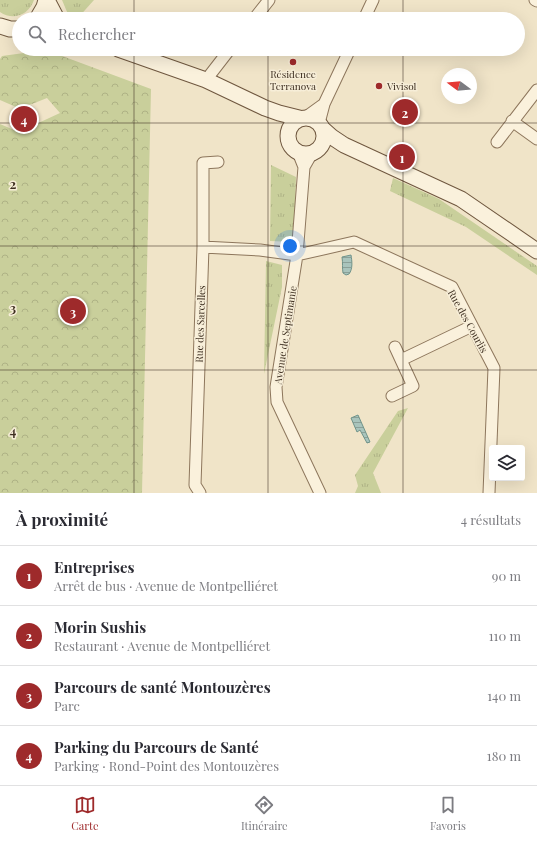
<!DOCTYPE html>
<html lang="fr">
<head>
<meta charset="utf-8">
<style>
  :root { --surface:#fff; --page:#f7f7f7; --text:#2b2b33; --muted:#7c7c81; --line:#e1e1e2; --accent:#9e2a2b }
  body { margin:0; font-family:"Playfair Display",serif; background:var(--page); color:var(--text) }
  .controls { position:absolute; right:12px; bottom:12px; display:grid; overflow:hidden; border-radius:4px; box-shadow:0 4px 16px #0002 }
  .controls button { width:36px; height:36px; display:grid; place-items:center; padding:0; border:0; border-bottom:1px solid var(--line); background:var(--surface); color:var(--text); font:20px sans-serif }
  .compass { position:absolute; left:441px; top:68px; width:36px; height:36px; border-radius:50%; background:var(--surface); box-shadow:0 4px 16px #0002; rotate:286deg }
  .you { position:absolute; left:290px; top:246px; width:14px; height:14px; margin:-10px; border:3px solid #fff; border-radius:50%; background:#1a73e8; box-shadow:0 0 0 6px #1a73e833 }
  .badge { display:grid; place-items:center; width:26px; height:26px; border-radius:50%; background:var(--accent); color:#fff; font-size:13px; font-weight:700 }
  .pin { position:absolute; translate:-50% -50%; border:2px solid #fff; box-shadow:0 1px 4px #0006 }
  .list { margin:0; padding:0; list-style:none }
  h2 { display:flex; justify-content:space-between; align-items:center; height:52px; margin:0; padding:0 16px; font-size:17px }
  h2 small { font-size:13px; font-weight:400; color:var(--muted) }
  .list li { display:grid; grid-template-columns:26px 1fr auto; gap:12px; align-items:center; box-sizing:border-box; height:60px; padding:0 16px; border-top:1px solid var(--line) }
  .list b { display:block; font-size:15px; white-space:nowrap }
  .list p { margin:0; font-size:13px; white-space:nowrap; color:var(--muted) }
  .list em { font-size:13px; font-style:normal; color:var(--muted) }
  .icon { flex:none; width:22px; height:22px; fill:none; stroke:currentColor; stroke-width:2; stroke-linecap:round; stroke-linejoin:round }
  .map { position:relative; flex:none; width:537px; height:493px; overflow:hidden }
  .search { position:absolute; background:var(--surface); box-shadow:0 4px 16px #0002; left:12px; right:12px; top:12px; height:44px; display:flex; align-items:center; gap:10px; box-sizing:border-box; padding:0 14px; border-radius:22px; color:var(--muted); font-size:15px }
  .sheet { height:292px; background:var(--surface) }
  nav { display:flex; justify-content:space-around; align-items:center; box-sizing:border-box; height:56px; border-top:1px solid var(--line); background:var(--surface); font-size:11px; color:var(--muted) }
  nav a { display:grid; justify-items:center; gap:2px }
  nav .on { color:var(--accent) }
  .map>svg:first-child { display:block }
  .grass { fill:url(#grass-tufts) }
  .forest { fill:url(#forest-crowns) }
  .water { fill:url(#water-rules); stroke:#6f938a }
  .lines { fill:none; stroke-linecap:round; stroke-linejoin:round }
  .street-casing { stroke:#8d765c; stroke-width:13 }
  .secondary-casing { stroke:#6f573f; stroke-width:17 }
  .street { stroke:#faf1dc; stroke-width:11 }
  .secondary { stroke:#faf1dc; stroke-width:15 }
  .grid { fill:none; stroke:#3d2e20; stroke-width:1; stroke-opacity:0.55 }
  .poi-dot { fill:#9e2a2b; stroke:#f7eed8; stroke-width:1.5 }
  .labels { text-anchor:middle; stroke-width:3; stroke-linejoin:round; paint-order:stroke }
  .poi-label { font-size:10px; fill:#3d2e20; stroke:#f7eed8 }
  .street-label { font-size:10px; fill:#3d2e20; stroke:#f7eed8 }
  .grid-label { font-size:13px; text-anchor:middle; font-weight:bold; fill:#3d2e20; stroke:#f7eed8; stroke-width:3; stroke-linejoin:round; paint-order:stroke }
</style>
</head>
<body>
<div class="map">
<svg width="537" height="493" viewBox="0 0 537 493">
  <defs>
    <pattern id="grass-tufts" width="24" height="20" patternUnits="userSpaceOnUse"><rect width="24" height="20" fill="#c9cf9b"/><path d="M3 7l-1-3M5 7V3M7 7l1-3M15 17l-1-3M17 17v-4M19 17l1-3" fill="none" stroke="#aeb285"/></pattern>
    <pattern id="forest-crowns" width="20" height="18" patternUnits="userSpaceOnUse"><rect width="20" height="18" fill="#c9cf9b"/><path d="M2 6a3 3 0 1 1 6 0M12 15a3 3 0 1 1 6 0" fill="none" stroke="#aeb285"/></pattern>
    <pattern id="water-rules" width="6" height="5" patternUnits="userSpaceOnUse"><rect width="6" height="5" fill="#a9c4bc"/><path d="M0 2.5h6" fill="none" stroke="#8ba098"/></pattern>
  </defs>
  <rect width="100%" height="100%" fill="#f0e4c8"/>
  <path class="grass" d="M0 0H34C29 15 13 21 0 12Z
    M62 0H94L77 19H70Z
    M271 165 296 177 294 242 270 241Z
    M393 178 439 199 537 266V275L466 227 390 191Z
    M266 261 282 265V287L264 374Z
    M408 408 373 473 381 493H355L358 486 355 475 398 411Z"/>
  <path class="forest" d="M46 50 151 89 142 493H0V124L14 130 34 125 60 113 47 98 32 104 16 107 0 100V59L2 56Z"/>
  <path class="water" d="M351 255C352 261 353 269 349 274L346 275 343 273C342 268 343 263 342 257Z
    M358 415 370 442 367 443 360 430 357 432 351 418Z"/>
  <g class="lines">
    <defs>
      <path id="street" d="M535 0 537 1
        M254 19 269 0
        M364 19 373 0
        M206 80 230 49
        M306 117 324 104
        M512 121 537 139
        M319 123 324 104 350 49
        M497 142 537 90
        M298 152 304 167 297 255 276 387 277 402 320 493
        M304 167 312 153
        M203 247V163L218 162
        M401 360 472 326
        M392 396 413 386 395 347
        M200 493 195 485 203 247 260 250 297 255 354 242 452 287 494 368 489 493"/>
      <path id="secondary" d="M47 0 57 19
        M37 19 44 7 46 0
        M0 26 10 29H19
        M118 49 206 80 265 108 279 113 299 118
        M288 136a18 18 0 1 1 36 0a18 18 0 1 1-36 0Z
        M323 129 332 137 344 145 461 199 537 251"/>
    </defs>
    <use href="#street" class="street-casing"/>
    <use href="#secondary" class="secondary-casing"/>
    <use href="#street" class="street"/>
    <use href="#secondary" class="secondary"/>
  </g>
  <path class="grid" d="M134 0V19M268 0V19M403 0V19M134 49V493M268 49V493M403 49V493M0 123H537M0 246H537M0 370H537"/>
  <g class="poi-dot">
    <circle cx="293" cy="62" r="4"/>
    <circle cx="379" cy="86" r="4"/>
  </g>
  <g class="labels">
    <g class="poi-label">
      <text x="293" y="78">Résidence<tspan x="293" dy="12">Terranova</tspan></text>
      <text x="387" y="90" text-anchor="start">Vivisol</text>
    </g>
    <g class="street-label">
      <text transform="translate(468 321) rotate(61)" y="4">Rue des Courlis</text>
      <text transform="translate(200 324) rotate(-88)" y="4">Rue des Sarcelles</text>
      <text transform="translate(285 335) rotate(-81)" y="4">Avenue de Septimanie</text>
    </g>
  </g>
  <g class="grid-label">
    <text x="13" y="189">2</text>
    <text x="13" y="313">3</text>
    <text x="13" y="436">4</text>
  </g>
</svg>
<div class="controls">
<button><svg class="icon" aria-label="layers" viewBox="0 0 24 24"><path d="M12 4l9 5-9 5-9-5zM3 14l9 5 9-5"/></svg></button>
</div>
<svg class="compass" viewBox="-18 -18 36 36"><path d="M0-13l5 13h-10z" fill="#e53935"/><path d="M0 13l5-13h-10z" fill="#7c7c81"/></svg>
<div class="you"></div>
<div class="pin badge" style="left:402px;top:157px">1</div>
<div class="pin badge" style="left:405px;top:112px">2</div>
<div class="pin badge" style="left:73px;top:311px">3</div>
<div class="pin badge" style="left:24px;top:119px">4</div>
<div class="search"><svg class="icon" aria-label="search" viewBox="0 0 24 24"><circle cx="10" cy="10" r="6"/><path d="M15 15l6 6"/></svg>Rechercher</div>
</div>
<section class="sheet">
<h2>À proximité<small>4 résultats</small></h2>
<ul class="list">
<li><span class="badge">1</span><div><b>Entreprises</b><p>Arrêt de bus · Avenue de Montpelliéret</p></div><em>90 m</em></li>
<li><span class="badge">2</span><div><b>Morin Sushis</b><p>Restaurant · Avenue de Montpelliéret</p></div><em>110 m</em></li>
<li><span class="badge">3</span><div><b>Parcours de santé Montouzères</b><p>Parc</p></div><em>140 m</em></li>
<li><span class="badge">4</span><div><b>Parking du Parcours de Santé</b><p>Parking · Rond-Point des Montouzères</p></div><em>180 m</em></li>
</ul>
</section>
<nav>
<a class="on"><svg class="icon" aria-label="map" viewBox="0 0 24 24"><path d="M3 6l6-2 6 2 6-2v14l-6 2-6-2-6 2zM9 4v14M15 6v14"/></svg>Carte</a>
<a><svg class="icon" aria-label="directions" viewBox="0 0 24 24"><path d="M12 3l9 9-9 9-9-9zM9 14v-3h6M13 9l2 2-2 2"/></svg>Itinéraire</a>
<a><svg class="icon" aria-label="saved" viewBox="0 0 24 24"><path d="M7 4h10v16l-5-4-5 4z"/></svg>Favoris</a>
</nav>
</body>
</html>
